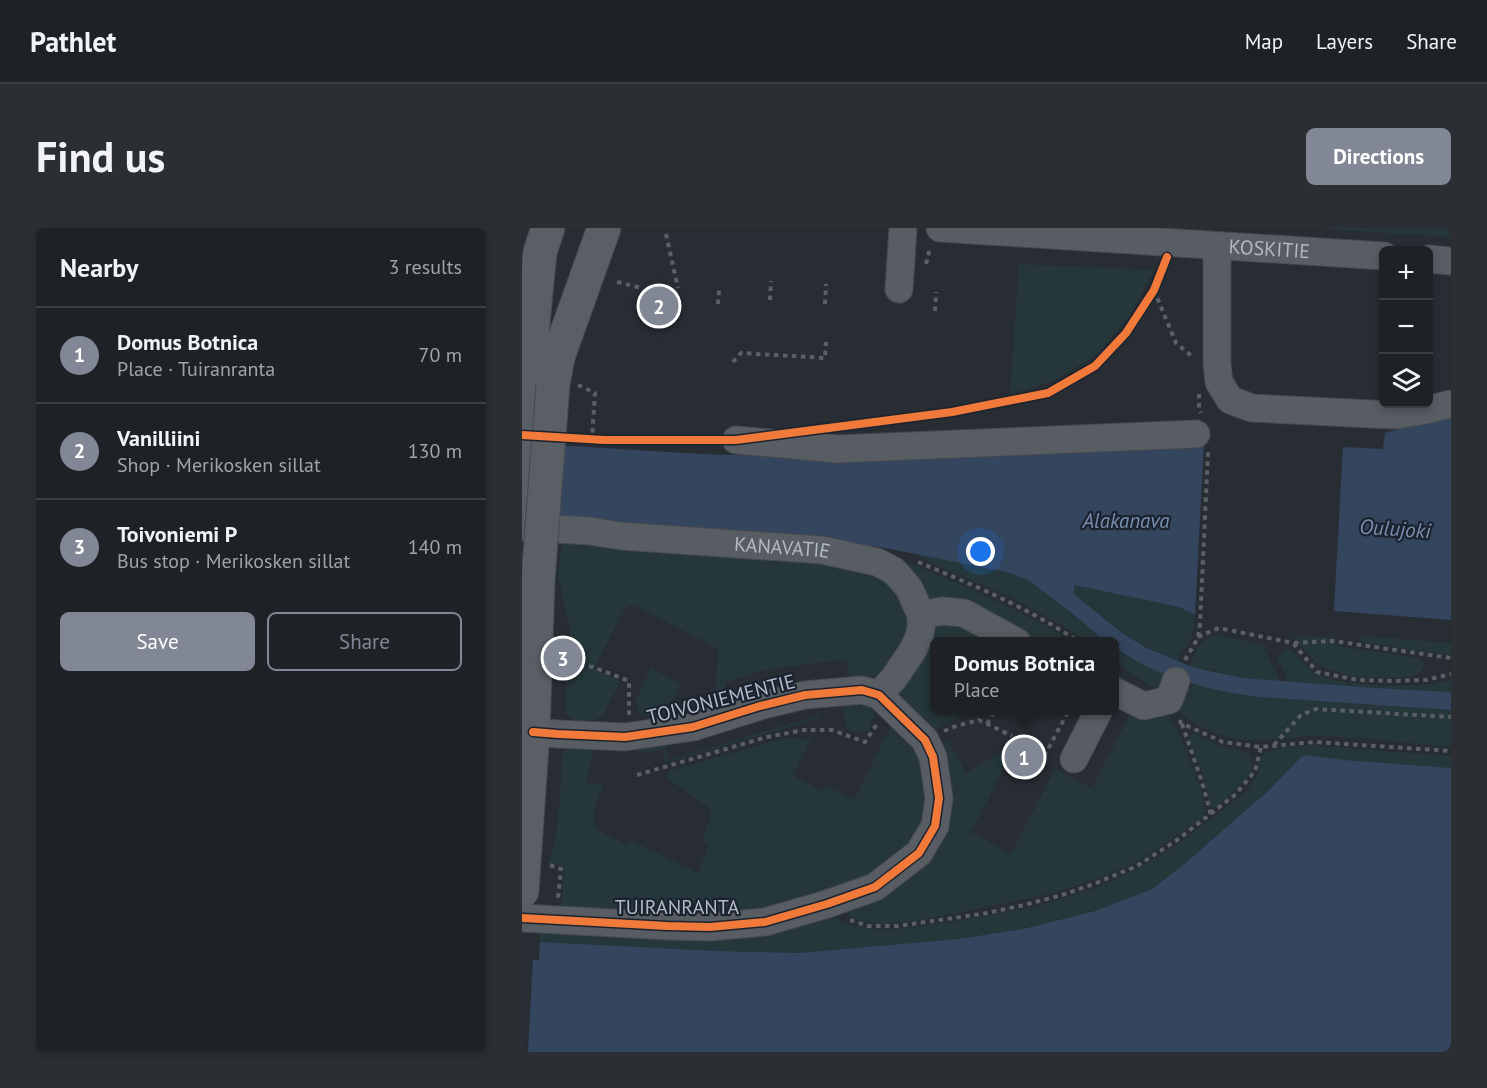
<!DOCTYPE html>
<html lang="en">
<head>
<meta charset="utf-8">
<style>
  :root { --surface:#1e2227; --page:#2b2f33; --text:#f1f3f6; --muted:#a1a4a7; --line:#3c3f44; --accent:#818794 }
  body { margin:0; font-family:"PT Sans",sans-serif; background:var(--page); color:var(--text) }
  .controls { position:absolute; right:18px; top:18px; display:grid; overflow:hidden; border-radius:9px; box-shadow:0 3px 9px #0003 }
  .controls button { width:54px; height:54px; display:grid; place-items:center; padding:0; border:0; border-bottom:2px solid var(--line); background:var(--surface); color:var(--text); font:30px sans-serif }
  .you { position:absolute; left:459px; top:324px; width:21px; height:21px; margin:-15px; border:4px solid #fff; border-radius:50%; background:#1a73e8; box-shadow:0 0 0 9px #1a73e833 }
  .badge { display:grid; place-items:center; width:39px; height:39px; border-radius:50%; background:var(--accent); color:#fff; font-size:20px; font-weight:700 }
  .pin { position:absolute; translate:-50% -50%; border:3px solid #fff; box-shadow:0 2px 6px #0006 }
  .popup { position:absolute; left:408px; top:409px; width:189px; height:78px; box-sizing:border-box; display:grid; place-content:center; border-radius:9px; background:var(--surface); filter:drop-shadow(0 2px 4px #0005); font-size:20px; white-space:nowrap; color:var(--muted) }
  .popup b { font-size:22px; color:var(--text) }
  .popup::after { content:''; position:absolute; left:50%; top:100%; margin-left:-12px; border:12px solid transparent; border-top-color:var(--surface) }
  .list { margin:0; padding:0; list-style:none }
  h2 { display:flex; justify-content:space-between; align-items:center; height:78px; margin:0; padding:0 24px; font-size:26px }
  h2 small { font-size:20px; font-weight:400; color:var(--muted) }
  .list li { display:grid; grid-template-columns:39px 1fr auto; gap:18px; align-items:center; box-sizing:border-box; height:96px; padding:0 24px; border-top:2px solid var(--line) }
  .list b { display:block; font-size:22px; white-space:nowrap }
  .list p { margin:0; font-size:20px; white-space:nowrap; color:var(--muted) }
  .list em { font-size:20px; font-style:normal; color:var(--muted) }
  .actions { display:flex; gap:12px; padding:18px 24px }
  .actions a { flex:1; padding:14px 0; border:2px solid var(--accent); border-radius:9px; text-align:center; font-size:21px; color:var(--accent) }
  .actions .main { background:var(--accent); color:#fff }
  .icon { flex:none; width:33px; height:33px; fill:none; stroke:currentColor; stroke-width:2; stroke-linecap:round; stroke-linejoin:round }
  .map { position:relative; flex:none; width:929px; height:824px; overflow:hidden; border-radius:9px }
  header { display:flex; align-items:center; gap:36px; box-sizing:border-box; height:84px; padding:0 30px; background:var(--surface); border-bottom:2px solid var(--line) }
  header strong { font-size:28px }
  nav { display:flex; gap:33px; margin-inline-start:auto; font-size:21px }
  .intro { display:flex; align-items:center; justify-content:space-between; box-sizing:border-box; height:144px; padding:0 36px }
  h1 { margin:0; font-size:42px }
  .button { padding:15px 27px; border-radius:9px; background:var(--accent); color:#fff; font-size:21px; font-weight:700 }
  main { display:flex; gap:36px; padding:0 36px }
  aside { flex:1; background:var(--surface); border-radius:9px; box-shadow:0 3px 9px #0003 }
  .map>svg:first-child { display:block }
  .green { fill:#25373a }
  .water { fill:#34455e }
  .pier { fill:#282d34 }
  .lines { fill:none; stroke-linecap:round; stroke-linejoin:round }
  .minor-casing { stroke:#46494f; stroke-width:29 }
  .major-casing { stroke:#454951; stroke-width:35 }
  .path { stroke:#5b6067; stroke-width:4; stroke-dasharray:4.5 4.5; stroke-linecap:butt }
  .minor { stroke:#585c63; stroke-width:27 }
  .major { stroke:#5a5e65; stroke-width:33 }
  .major-bridge-casing { stroke:#454951; stroke-width:35; stroke-linecap:butt }
  .major-bridge { stroke:#5a5e65; stroke-width:33 }
  .cycleway-casing { stroke:#1b232f; stroke-width:11 }
  .cycleway { stroke:#f17a3a; stroke-width:8 }
  .labels { text-anchor:middle; stroke-width:4.5; stroke-linejoin:round; paint-order:stroke }
  .street-label { font-size:20px; fill:#b1b8c7; stroke:#1b232f }
  .water-label { font-size:21px; font-style:italic; fill:#788eaf; stroke:#1b232f }
</style>
</head>
<body>
<header>
<strong>Pathlet</strong>
<nav><a>Map</a><a>Layers</a><a>Share</a></nav>
</header>
<div class="intro"><h1>Find us</h1><a class="button">Directions</a></div>
<main>
<aside>
<h2>Nearby<small>3 results</small></h2>
<ul class="list">
<li><span class="badge">1</span><div><b>Domus Botnica</b><p>Place · Tuiranranta</p></div><em>70 m</em></li>
<li><span class="badge">2</span><div><b>Vanilliini</b><p>Shop · Merikosken sillat</p></div><em>130 m</em></li>
<li><span class="badge">3</span><div><b>Toivoniemi P</b><p>Bus stop · Merikosken sillat</p></div><em>140 m</em></li>
</ul>
<div class="actions"><a class="main">Save</a><a>Share</a></div>
</aside>
<div class="map">
<svg width="929" height="824" viewBox="0 0 929 824">
  <rect width="100%" height="100%" fill="#282d34"/>
  <path class="green" d="M791 0H929V9Z
    M497 36 632 42 607 89 572 129 530 153 488 166Z
    M41 306 345 338 377 363 386 392V405L367 437 349 449 336 451H327L324 431 246 441 203 455 204 473 196 477 193 468 196 425 193 419 113 378 107 377 103 380 72 441 97 453V456L83 483 78 489 73 492H52L44 486 43 482 46 439H53V428L47 427 48 398 36 349Z
    M397 326 484 344 506 352 551 386 584 413H563L538 396 484 367 398 330Z
    M366 327C409 343 451 361 493 382 512 392 531 401 549 413H515L462 387 405 378Z
    M551 357 657 379 673 387 670 407 664 420 660 422 656 433 625 419 600 405 552 366Z
    M426 391 471 413 412 414V482L446 483 415 501H411L377 470 376 465 407 398Z
    M697 407 740 417 758 453 721 450 668 438C675 419 676 412 697 407Z
    M839 408 929 415V427L839 414Z
    M770 409H811L814 418 895 430 903 435 899 444 887 449 856 450 836 449 814 444 795 436Z
    M592 419 604 428 644 447 637 464 592 433Z
    M764 420C777 425 783 440 796 446 820 460 902 460 929 452V464L854 460 766 453 755 430Z
    M129 440 159 456C150 472 142 500 118 485L113 474Z
    M592 443C608 455 627 465 641 479 653 491 684 567 683 583 683 588 682 588 679 591L619 632 578 650 528 666 400 692 357 697 333 691 316 680 391 640 418 519 420 516 426 512 444 545 487 520 491 522 449 604 489 626 533 541 570 560 611 480 592 456Z
    M674 457 707 465 737 469 929 482V519C882 515 835 508 788 508 761 509 737 516 710 510 692 506 666 495 655 481L657 465Z
    M319 471C328 472 353 473 352 488 351 493 348 498 346 503L331 504 325 501Z
    M298 487V490L150 533 143 534 140 522 117 525 115 522V519L142 516 147 532Z
    M371 493 392 513 407 553 402 597 388 620 340 653 208 690 39 684 42 639 27 634C38 600 38 565 40 530L43 522 50 519H93V523L72 522 64 554 81 557 70 588 75 602 105 617 108 612 176 645 187 617 180 612 190 584 185 578 147 552 145 548 146 545 150 542 263 510 289 512 271 548 301 563 304 558 332 572Z
    M671 505C682 510 692 516 702 519 709 522 719 521 725 526 730 530 732 538 729 543 725 553 701 574 692 580L688 577 684 555 668 514V507Z
    M784 517 929 528V540L823 532 784 527 778 530 746 563 661 637 630 661 573 683 501 701 436 711 276 725 196 723 18 714 16 697 305 684 317 693 330 698 352 701H376L440 692 513 679 574 660 614 642 652 619 720 567 731 554 737 543V532L742 526 746 523 759 520Z"/>
  <path class="water" d="M929 187V392L812 383 821 219 861 221 863 205Z
    M0 215 178 226 283 229 682 216 673 387 657 379 552 357V366L600 405 625 420 668 438 683 442 721 450 854 460 929 464V482L737 469C686 463 635 449 592 419V414L584 413 578 409 551 386 506 352 484 344 358 319 237 306 114 295 0 288Z
    M784 527 823 532 929 540V824H0V732H17L18 714 196 723 276 725 436 711 501 701 573 683 630 661 661 637 746 563 778 530Z"/>
  <path class="pier" d="M0 729H11L6 824H0Z"/>
  <g class="lines">
    <defs>
      <g id="minor">
        <path id="s1" d="M418 0 862 28"/>
        <path d="M695 18V136L697 154 708 172 730 180 849 186 875 187 899 183 929 176"/>
        <path d="M906 31 929 33"/>
        <path d="M377 61 381 0"/>
        <path d="M214 212 315 221 674 206"/>
        <path id="s2" d="M0 299 68 303 99 308 300 322 355 334 372 343 387 360 399 387V400L397 409 391 422 372 450 357 467"/>
        <path d="M399 387 420 383 442 385 495 414"/>
        <path d="M592 463 622 478 647 472 654 453"/>
        <path d="M552 531 577 482"/>
        <path d="M0 690 145 698 188 699 243 694 305 676 353 659 397 625 413 598 417 570 411 529 403 512 357 467 340 462 283 467 238 478 171 499 103 509 36 506 11 504"/>
      </g>
      <path id="major" d="M31 156 36 129 82 0
        M0 275 11 95 18 24 26 0
        M0 663 11 504 16 352"/>
    </defs>
    <use href="#minor" class="minor-casing"/>
    <use href="#major" class="major-casing"/>
    <path class="path" d="M144 6 156 60
      M404 36 408 20
      M95 54 120 60
      M632 62 654 115 672 130
      M248 72 249 53
      M149 73 150 60
      M196 76 197 62
      M303 76 304 56
      M413 83 414 64
      M211 134 219 125 303 130 304 114
      M56 157 73 165 70 211
      M677 166V180L679 185
      M396 334C451 357 507 380 557 414
      M676 409 697 400 771 415 795 444 836 452 870 453 904 452 929 446
      M772 415 811 413 929 430
      M663 432 676 410 678 396 686 224
      M40 436 71 439 107 453V487
      M456 482 457 492
      M658 492 659 495 701 514 739 519 793 514 929 523
      M465 496 472 483
      M660 496 680 554 689 587
      M422 503 434 498 457 492 490 508
      M752 517 779 487 794 481 929 489
      M518 536 547 482
      M115 547 245 509 282 502H310L343 514 355 496
      M28 637 39 641 36 670
      M328 692 346 698H375L460 686 502 677 540 667 574 655 615 638 655 612 714 566 733 543 739 519"/>
    <use href="#minor" class="minor"/>
    <use href="#major" class="major"/>
    <defs>
      <path id="major-bridge" d="M16 352 31 156"/>
    </defs>
    <use href="#major-bridge" class="major-bridge-casing"/>
    <use href="#major-bridge" class="major-bridge"/>
    <defs>
      <path id="cycleway" d="M0 207 82 212H214L430 184 526 165 573 138 604 105 632 62 645 29
        M0 690 145 698 188 699 243 694 305 676 353 659 397 625 413 598 417 570 411 529 403 512 357 467 340 462 283 467 238 478 171 499 103 509 36 506 11 504"/>
    </defs>
    <use href="#cycleway" class="cycleway-casing"/>
    <use href="#cycleway" class="cycleway"/>
  </g>
  <g class="labels">
    <g class="street-label">
      <text dy="7" stroke="none"><textPath href="#s1" startOffset="330">KOSKITIE</textPath></text>
      <text dy="7" stroke="none"><textPath href="#s2" startOffset="261">KANAVATIE</textPath></text>
      <text transform="translate(199 471) rotate(-14)" y="7">TOIVONIEMENTIE</text>
      <text x="155" y="686">TUIRANRANTA</text>
    </g>
    <g class="water-label">
      <text x="604" y="300">Alakanava</text>
      <text transform="translate(873 301) rotate(4)" y="7">Oulujoki</text>
    </g>
  </g>
</svg>
<div class="controls">
<button>+</button>
<button>−</button>
<button><svg class="icon" aria-label="layers" viewBox="0 0 24 24"><path d="M12 4l9 5-9 5-9-5zM3 14l9 5 9-5"/></svg></button>
</div>
<div class="you"></div>
<div class="pin badge" style="left:502px;top:529px">1</div>
<div class="popup"><b>Domus Botnica</b>Place</div>
<div class="pin badge" style="left:137px;top:78px">2</div>
<div class="pin badge" style="left:41px;top:430px">3</div>
</div>
</main>
</body>
</html>
